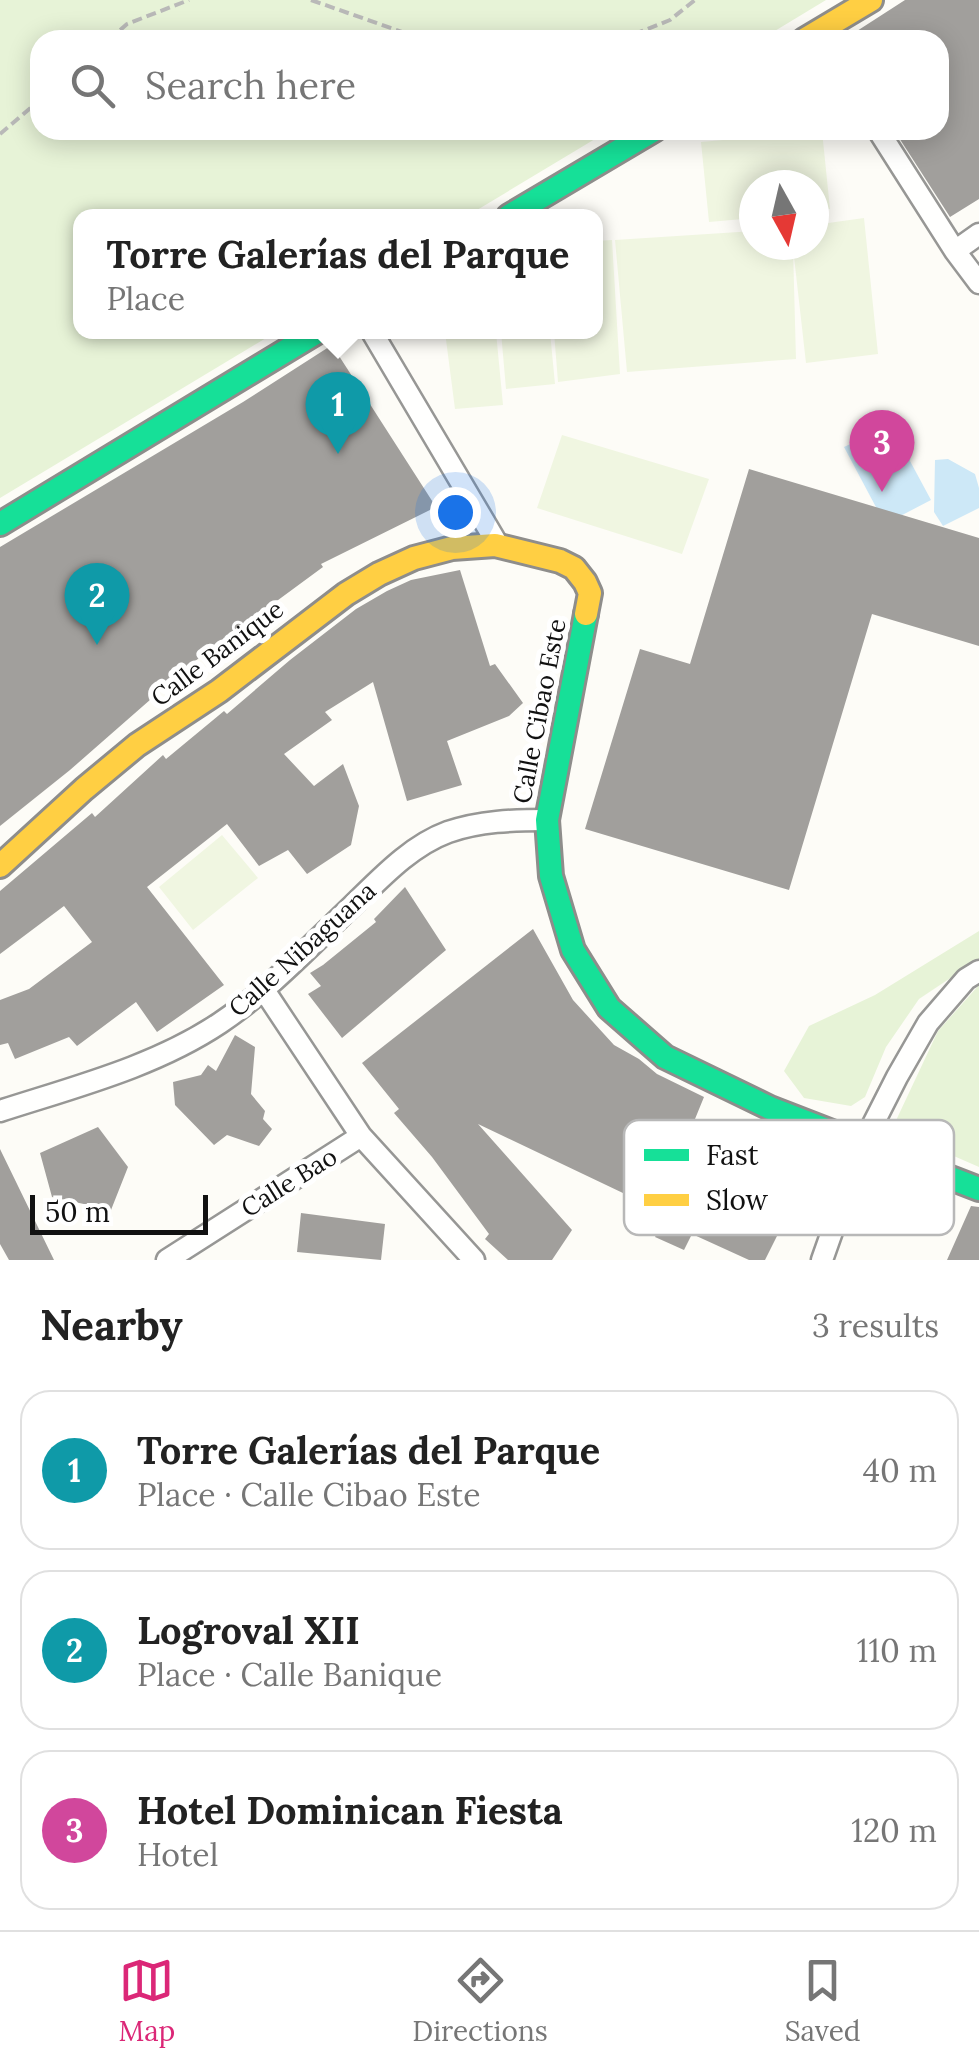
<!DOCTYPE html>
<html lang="en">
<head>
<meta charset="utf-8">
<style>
  :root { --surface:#fff; --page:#f2f2f2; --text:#222; --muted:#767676; --line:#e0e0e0; --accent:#db2777 }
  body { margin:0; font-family:Lora,serif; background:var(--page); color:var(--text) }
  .compass { position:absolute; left:739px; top:170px; width:90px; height:90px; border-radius:50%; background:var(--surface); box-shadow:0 5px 25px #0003; rotate:172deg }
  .scale { position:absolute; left:30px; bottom:25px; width:178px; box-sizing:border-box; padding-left:10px; border:5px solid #111; border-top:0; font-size:28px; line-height:35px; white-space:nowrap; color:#111; -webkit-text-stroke:8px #fff; paint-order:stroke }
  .you { position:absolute; left:455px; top:512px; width:35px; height:35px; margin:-25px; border:8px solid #fff; border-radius:50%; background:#1a73e8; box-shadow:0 0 0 15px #1a73e833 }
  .badge { display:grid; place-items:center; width:65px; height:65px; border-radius:50%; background:var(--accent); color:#fff; font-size:32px; font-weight:700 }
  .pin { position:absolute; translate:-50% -82px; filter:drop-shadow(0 2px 5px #0008) }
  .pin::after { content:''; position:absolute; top:52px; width:35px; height:30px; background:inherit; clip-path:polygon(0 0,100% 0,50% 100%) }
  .popup { position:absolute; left:73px; top:209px; width:530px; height:130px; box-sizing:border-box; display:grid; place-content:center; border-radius:20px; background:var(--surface); filter:drop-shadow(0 2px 8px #0005); font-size:32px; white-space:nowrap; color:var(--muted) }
  .popup b { font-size:38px; color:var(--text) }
  .popup::after { content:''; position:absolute; left:50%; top:100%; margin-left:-20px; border:20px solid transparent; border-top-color:var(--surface) }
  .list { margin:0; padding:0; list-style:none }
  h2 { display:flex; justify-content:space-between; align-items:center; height:130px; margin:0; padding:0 40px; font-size:42px }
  h2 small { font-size:32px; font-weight:400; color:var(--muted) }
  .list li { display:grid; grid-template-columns:65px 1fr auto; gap:30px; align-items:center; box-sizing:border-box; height:160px; margin:0 20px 20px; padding:0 20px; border:2px solid var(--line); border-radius:30px }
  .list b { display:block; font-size:38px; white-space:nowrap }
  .list p { margin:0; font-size:32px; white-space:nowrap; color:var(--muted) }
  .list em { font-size:32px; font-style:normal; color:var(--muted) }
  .icon { flex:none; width:55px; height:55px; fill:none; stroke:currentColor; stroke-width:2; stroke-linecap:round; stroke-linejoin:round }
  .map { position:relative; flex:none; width:979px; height:1260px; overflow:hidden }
  .search { position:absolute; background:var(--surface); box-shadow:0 5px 25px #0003; left:30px; right:30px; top:30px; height:110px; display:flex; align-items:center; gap:25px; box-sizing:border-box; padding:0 35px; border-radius:30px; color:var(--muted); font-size:38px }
  .sheet { height:670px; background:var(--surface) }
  nav { display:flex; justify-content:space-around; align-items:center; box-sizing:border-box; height:140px; border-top:2px solid var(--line); background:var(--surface); font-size:28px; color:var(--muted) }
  nav a { display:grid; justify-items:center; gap:5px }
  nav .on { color:var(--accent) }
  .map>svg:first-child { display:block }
  .green { fill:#e7f3d7 }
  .pitch { fill:#f0f6e1 }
  .water { fill:#cde8f7 }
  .building { fill:#a19f9c }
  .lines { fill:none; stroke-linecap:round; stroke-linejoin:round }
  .street-casing { stroke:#979795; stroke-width:25 }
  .fast-casing { stroke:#8e8d8b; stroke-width:28 }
  .slow-casing { stroke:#8e8d8b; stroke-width:28 }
  .path { stroke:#b9b9b8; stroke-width:4; stroke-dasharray:10 5; stroke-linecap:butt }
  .street { stroke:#fffffe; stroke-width:20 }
  .fast { stroke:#16e098; stroke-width:22 }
  .slow { stroke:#ffcf43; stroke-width:22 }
  .labels { text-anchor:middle; stroke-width:10; stroke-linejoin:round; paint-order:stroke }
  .street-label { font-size:25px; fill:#111; stroke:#fff }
  .key { fill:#fff; stroke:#b8b8b8; stroke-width:2.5 }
  .key-label { font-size:28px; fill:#111 }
</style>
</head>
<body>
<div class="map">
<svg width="979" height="1260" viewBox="0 0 979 1260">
  <rect width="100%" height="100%" fill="#fdfcf7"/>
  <path class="green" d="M0 0H826L760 40H40V130H610L467 216H80V332H276L0 498Z
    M979 931V959L919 999 886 1047 865 1097 851 1106 804 1098 784 1071 809 1026 875 995Z
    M979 985V1167L892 1129 938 1031Z"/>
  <path class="pitch" d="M822 131 830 209 814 211V185H754V218L709 222 701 142Z
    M864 218 878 354 806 363 793 248 796 359 627 372 615 240 754 231V245H814V225Z
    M612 240 620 374 558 382 554 332H596V241Z
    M445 332H496L503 405 455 409Z
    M501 332H550L555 384 506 389Z
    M562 435 709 479 682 554 537 508Z
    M222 835 258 878 193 930 159 887Z"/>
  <path class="water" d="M892 424 898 432 913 436 910 461 931 500 885 524 844 447Z
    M948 459 975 474 979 488V508L943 526 934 512 935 460Z"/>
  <path class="building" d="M905 0H979V199L950 217 894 130H939V40H843Z
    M332 345 436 507 321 564 323 567 191 664 70 770 0 826V547L243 402Z
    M749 469 979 538V646L872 614 789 890 585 829 640 649 690 664Z
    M460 570 490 666 495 664 523 703 509 716 447 741 462 785 407 801 373 682 325 712 332 720 284 754 314 786 343 764 359 806 351 845 307 874 288 850 259 866 227 824 147 887 224 985 157 1032 136 1002 77 1046 69 1037 15 1059 8 1043 0 1045V1000L29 989 92 942 64 906 0 954V891L92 813 95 817 163 755 166 759 224 711 227 714 290 660 356 609 387 591 411 580Z
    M405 887 446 950 342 1038 308 994 321 986 310 973 323 965 376 922 374 919Z
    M533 929 573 1000 614 1045 639 1059 657 1074 704 1097 695 1119 794 1159 766 1226 779 1232 765 1260H749L692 1234 684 1250 655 1237 667 1214 478 1124 572 1230 552 1260H508L485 1239 489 1234 432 1157 394 1113 399 1109 362 1063Z
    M235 1035 255 1047 251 1094 265 1111 263 1119 272 1129 259 1146 227 1135 214 1145 175 1105 173 1082 201 1075 208 1065 216 1071Z
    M98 1127 128 1167 111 1210 52 1197 40 1153Z
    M0 1149 54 1260H9L0 1244Z
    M971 1206 979 1207V1260H947Z
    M301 1213 385 1224 381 1260 297 1252Z"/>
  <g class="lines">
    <defs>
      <path id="street" d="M878 130 955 251 979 283
        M955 251 979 234
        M372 332 498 545
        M264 990 361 1136 474 1260
        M0 1111C74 1087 154 1067 220 1023 269 990 309 947 352 906 380 879 410 846 448 832 480 821 513 820 547 820
        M167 1260 361 1136
        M822 1260 863 1144 897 1077 928 1023 966 979 979 971"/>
      <path id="fast" d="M509 216 654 130
        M0 524 317 332
        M586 614 547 820 551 876 573 950 609 1008 665 1057 770 1108 979 1189"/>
      <path id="slow" d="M804 40 871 0
        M0 866 84 789 137 745 219 691 346 594 379 574 414 558 452 548 495 545 560 561 574 568 585 582 590 593 586 614"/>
    </defs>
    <use href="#street" class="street-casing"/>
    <use href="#fast" class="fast-casing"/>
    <use href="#slow" class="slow-casing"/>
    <path class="path" d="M311 0 425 40
      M109 40 127 24 189 0
      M620 40 670 20 695 0
      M0 134 40 100"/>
    <use href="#street" class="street"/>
    <use href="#fast" class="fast"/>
    <use href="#slow" class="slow"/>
  </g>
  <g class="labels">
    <g class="street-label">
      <text transform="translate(217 653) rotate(-37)" y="9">Calle Banique</text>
      <text transform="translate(539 711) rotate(-79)" y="9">Calle Cibao Este</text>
      <text transform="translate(302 949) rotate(-42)" y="9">Calle Nibaguana</text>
      <text transform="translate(289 1182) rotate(-32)" y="9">Calle Bao</text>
    </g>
  </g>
  <rect x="624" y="1120" width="330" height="115" rx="15" class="key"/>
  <rect x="644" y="1149" width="45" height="12" fill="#16e098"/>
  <rect x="644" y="1194" width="45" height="12" fill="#ffcf43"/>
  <g class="key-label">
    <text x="706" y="1165">Fast</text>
    <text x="706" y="1210">Slow</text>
  </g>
</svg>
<svg class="compass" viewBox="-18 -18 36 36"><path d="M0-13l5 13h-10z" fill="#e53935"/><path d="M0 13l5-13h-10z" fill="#767676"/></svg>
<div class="scale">50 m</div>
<div class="you"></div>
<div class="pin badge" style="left:338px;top:454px;background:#0f9aa8">1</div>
<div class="popup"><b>Torre Galerías del Parque</b>Place</div>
<div class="pin badge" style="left:97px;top:645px;background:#0f9aa8">2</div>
<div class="pin badge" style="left:882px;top:492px;background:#d1479c">3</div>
<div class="search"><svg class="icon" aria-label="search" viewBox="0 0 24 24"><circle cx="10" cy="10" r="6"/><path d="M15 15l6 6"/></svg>Search here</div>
</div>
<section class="sheet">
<h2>Nearby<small>3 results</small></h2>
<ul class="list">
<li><span class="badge" style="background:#0f9aa8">1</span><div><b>Torre Galerías del Parque</b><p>Place · Calle Cibao Este</p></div><em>40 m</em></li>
<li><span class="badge" style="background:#0f9aa8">2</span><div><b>Logroval XII</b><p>Place · Calle Banique</p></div><em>110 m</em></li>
<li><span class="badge" style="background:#d1479c">3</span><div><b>Hotel Dominican Fiesta</b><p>Hotel</p></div><em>120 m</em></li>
</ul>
</section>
<nav>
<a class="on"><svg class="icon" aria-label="map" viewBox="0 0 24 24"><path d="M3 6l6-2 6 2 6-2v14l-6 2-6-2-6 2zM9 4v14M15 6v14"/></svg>Map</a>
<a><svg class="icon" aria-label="directions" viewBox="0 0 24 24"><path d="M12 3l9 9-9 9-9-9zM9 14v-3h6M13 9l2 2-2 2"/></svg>Directions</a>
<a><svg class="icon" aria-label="saved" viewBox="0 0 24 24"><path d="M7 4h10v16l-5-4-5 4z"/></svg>Saved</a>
</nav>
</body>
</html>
